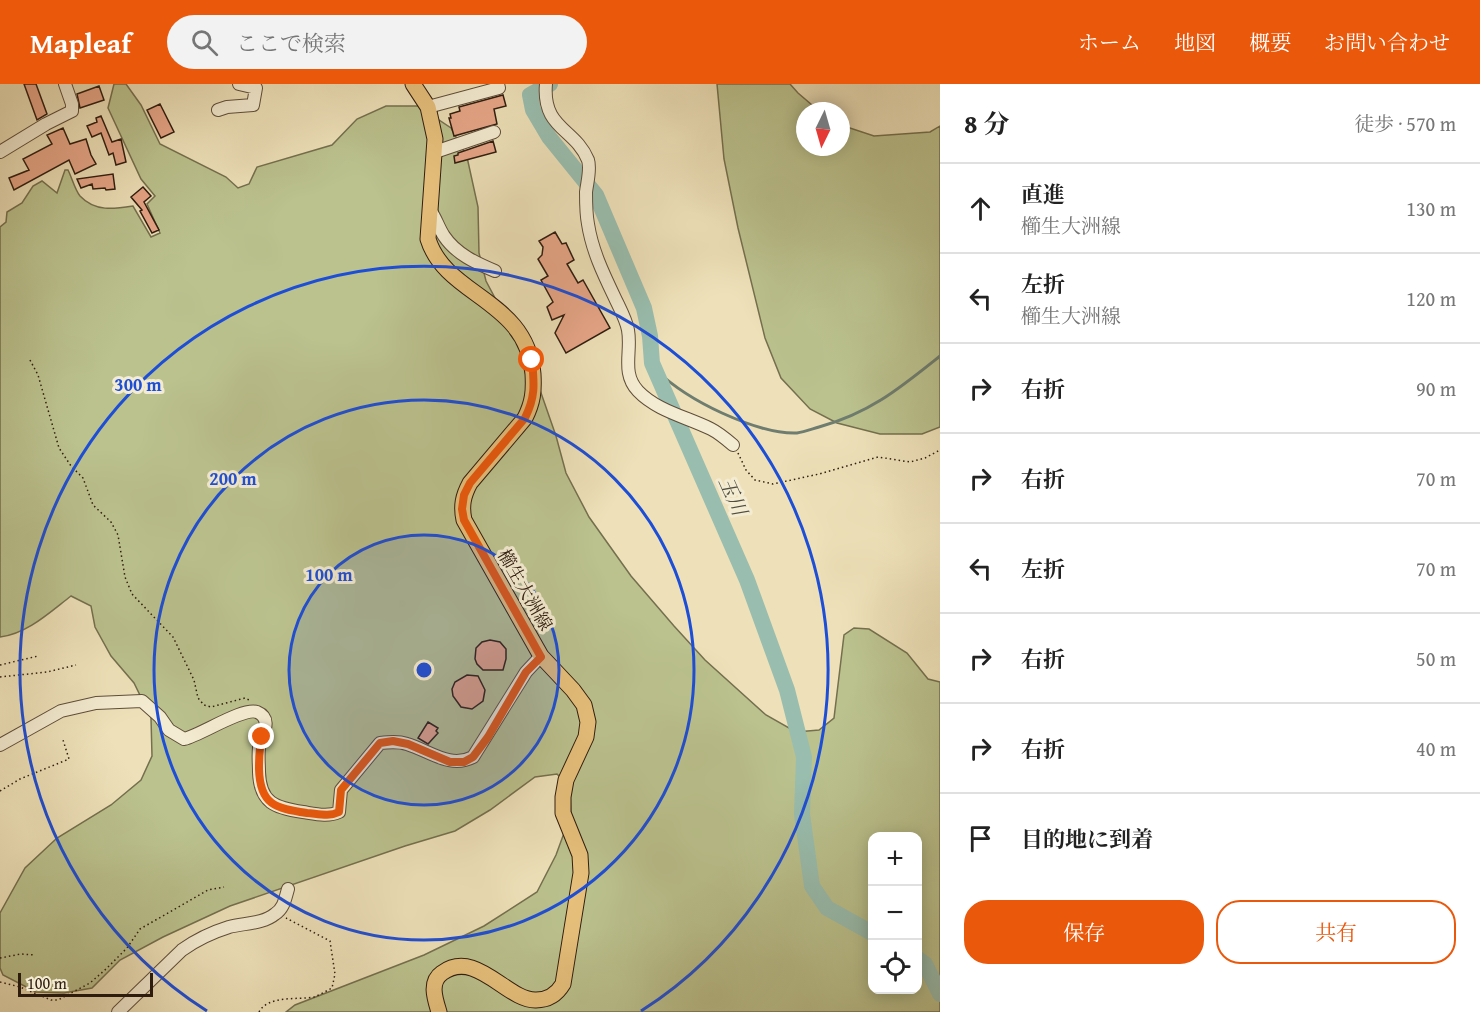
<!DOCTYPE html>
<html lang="ja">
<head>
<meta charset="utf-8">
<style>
  :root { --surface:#fff; --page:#f2f2f2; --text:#222; --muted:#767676; --line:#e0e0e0; --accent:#ea580c }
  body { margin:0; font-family:"Gentium Book Plus","Noto Serif JP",serif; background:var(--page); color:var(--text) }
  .controls { position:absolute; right:18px; bottom:18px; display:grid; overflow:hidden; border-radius:12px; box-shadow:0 3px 15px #0003 }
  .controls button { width:54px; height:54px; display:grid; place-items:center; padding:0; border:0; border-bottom:2px solid var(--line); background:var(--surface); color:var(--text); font:30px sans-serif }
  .compass { position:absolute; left:796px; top:18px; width:54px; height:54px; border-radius:50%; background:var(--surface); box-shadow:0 3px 15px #0003; rotate:185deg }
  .scale { position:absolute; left:18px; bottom:15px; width:135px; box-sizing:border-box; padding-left:6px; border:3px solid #2e1c0f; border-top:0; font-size:16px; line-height:21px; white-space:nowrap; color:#2e1c0f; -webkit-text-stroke:4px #f4ecd2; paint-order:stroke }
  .stop { position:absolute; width:18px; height:18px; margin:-14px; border:4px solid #ea580c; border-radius:50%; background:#fff }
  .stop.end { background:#ea580c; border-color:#fff; box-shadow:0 2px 6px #0008 }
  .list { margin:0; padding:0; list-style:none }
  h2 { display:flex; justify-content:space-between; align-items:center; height:78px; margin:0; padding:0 24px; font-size:26px }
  h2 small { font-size:20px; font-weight:400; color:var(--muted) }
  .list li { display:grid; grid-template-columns:39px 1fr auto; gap:18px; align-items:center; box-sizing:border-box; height:90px; padding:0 24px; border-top:2px solid var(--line) }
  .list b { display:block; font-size:22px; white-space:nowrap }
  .list p { margin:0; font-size:20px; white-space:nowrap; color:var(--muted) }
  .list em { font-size:20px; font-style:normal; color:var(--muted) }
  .actions { display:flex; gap:12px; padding:18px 24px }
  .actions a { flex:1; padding:14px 0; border:2px solid var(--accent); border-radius:24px; text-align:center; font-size:21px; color:var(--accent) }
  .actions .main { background:var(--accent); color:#fff }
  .icon { flex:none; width:33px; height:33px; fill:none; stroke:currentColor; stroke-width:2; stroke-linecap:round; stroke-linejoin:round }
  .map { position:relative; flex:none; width:940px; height:928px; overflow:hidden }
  header { display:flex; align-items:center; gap:36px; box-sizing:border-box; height:84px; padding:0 30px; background:var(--accent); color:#fff }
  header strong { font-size:28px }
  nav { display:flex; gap:33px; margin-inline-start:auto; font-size:21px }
  .search { width:420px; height:54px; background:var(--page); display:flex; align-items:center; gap:15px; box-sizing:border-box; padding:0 21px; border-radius:33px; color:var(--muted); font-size:22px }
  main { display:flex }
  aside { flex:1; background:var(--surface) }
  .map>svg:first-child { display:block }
  .green { fill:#bbc28e; stroke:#746f4e; stroke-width:1.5; fill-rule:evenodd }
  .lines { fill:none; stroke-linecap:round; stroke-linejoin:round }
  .stream { stroke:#6e7d6f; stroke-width:3 }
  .river { stroke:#99beaf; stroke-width:16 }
  .building { fill:#e7a688; stroke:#2e1c0f; stroke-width:1.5 }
  .minor-casing { stroke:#5e4d3a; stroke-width:14 }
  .major-casing { stroke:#2e1c0f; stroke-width:17 }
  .path { stroke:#2e1c0f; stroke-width:1.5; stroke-dasharray:1.5 3; stroke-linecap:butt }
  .minor { stroke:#f4ecd2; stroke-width:12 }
  .major { stroke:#e7c07c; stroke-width:15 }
  .route { stroke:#ea580c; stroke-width:8 }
  .ring { fill:none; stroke:#1d4ed8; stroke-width:3 }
  .labels { text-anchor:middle; stroke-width:6; stroke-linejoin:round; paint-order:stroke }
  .street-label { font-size:18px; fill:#2e1c0f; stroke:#f4ecd2 }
  .water-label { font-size:20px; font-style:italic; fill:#4e4d3f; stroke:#f4ecd2 }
  .centre { fill:#1d4ed8; stroke:#f4ecd2; stroke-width:3 }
  .ring-label { font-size:18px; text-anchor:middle; font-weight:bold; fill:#1d4ed8; stroke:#f4ecd2; stroke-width:6; stroke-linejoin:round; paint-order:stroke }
</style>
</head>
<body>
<header>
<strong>Mapleaf</strong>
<div class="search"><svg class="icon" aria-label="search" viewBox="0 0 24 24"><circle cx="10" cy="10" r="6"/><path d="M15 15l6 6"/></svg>ここで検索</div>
<nav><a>ホーム</a><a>地図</a><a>概要</a><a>お問い合わせ</a></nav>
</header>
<main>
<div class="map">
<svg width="940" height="928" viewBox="0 0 940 928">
  <rect width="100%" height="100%" fill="#eee1b9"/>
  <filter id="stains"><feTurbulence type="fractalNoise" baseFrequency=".00333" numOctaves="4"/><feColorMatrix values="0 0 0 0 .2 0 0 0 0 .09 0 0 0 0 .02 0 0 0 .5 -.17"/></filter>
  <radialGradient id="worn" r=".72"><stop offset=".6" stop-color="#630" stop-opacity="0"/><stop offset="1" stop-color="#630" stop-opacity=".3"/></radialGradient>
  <path class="green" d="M114 0H126L141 21 160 60 226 93 238 104 249 100 257 83 332 61 357 35 386 22H418L451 44 467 73 478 123 479 169 486 197 519 259 540 306 556 352 566 389 589 433 631 492 674 542 705 576 766 631 796 648 819 646 834 634 844 551 854 544 869 545 907 569 928 595 940 598V928H286L295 921 424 871 484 842 537 808 556 771 571 730 570 703 557 690 535 693 490 726 455 747 405 762 230 822 163 853 120 876 92 904 64 909 36 908 3 891 0 884V829L25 784 57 754 111 721 141 696 152 672 151 634 134 599 111 572 95 543 91 522 71 512C50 528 27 550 0 553V143L6 138 7 128 22 119 33 102 42 97 57 109 65 86H68C72 94 75 106 80 112 95 128 114 125 133 122L151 153 160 149 147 120 155 112 141 95 108 24ZM872 752H918V906H872Z
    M717 0H790L798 9 819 27H805V63H841V41L874 52 930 48 940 42V343L922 350H880L837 339 810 325 781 294 765 254 738 144 724 75Z"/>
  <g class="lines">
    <path class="stream" d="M657 287C676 305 698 318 722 329 744 339 773 350 797 349 804 348 812 345 819 343 870 329 900 304 940 272"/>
    <path class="river" d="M550 0 530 11 533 26 549 53 596 111 644 224 650 252 652 279 747 496 787 606 804 673 802 730 812 802 827 824 872 849
      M918 875 925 880 940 910"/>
  </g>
  <path class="building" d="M24 0H36L47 30 37 36Z
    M99 2 104 16 80 24 77 10Z
    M503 11 506 22 494 25 497 40 454 52 449 34H451L450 30 460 27 459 23Z
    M160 20 174 48 161 54 147 26Z
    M101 32 112 58 121 55 126 78 116 81 113 69 109 71 101 49 92 53 87 42 97 38 96 34Z
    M63 44 70 60 86 55 91 71 96 80 75 90 69 76 14 106 9 94 29 86 23 75 52 60 47 51Z
    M493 57 496 68 455 79 454 72 458 71V69Z
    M113 90 115 105 106 106 105 104 93 105 92 100 81 104 77 95Z
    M143 103 151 112 144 118 159 146 152 149 140 127 142 126 131 113Z
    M555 148 562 160 566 159 574 176 567 180 578 199 583 196 610 244 566 269 555 249 564 231 552 236 547 223 553 218 541 196 548 192 538 175 542 171 543 163 539 157Z
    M490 556 500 558 506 565V575L503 586H483L477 580 475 575 476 564 482 558Z
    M467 591 478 592 485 606 483 617 472 625 461 623 453 612 452 605 455 598Z
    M428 638 438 644 436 647 438 649 428 660 418 654Z"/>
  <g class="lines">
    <defs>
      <path id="minor" d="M546 0C542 45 575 44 588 76 591 85 587 99 586 108 586 118 586 130 588 140 592 166 603 189 614 212 619 223 626 235 628 246 632 268 621 289 638 307 657 327 687 333 711 345 719 349 726 355 733 361
        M428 23 499 4 498 0
        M218 26 227 23 253 21 256 4 239 0
        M0 68 46 40 72 27V20L65 0
        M435 68 494 48
        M430 126C436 134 438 143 444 152 456 170 476 179 495 187
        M0 661 61 627 96 619 142 617 160 633 169 646 184 655C201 651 243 623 257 628 274 635 261 652 259 664 258 672 259 680 259 688 260 719 275 724 303 728 316 730 328 733 339 728L341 706 380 659C389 658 398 657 407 660 430 667 450 685 473 673L526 588 541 572
        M118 928 182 866C196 856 213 848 229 843 244 839 263 840 275 830 284 824 285 815 288 805"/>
      <path id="major" d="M413 0 428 23 435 55 428 155C446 213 527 215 533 290 534 307 533 318 525 334L470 399C463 412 461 422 464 436L541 572 573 606 584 621 588 638 586 653 566 696 563 713V729L580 771 581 789 563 900C557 910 548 916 536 916 507 917 476 864 442 889 429 898 435 915 439 928"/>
    </defs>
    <use href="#minor" class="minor-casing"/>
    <use href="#major" class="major-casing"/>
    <path class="path" d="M30 276 38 291 59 364 71 382 83 394 93 421 111 438 118 451 125 493 132 510 173 553 194 596 198 614 204 621 211 623 245 614 251 617
      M738 369 746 386 755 396 773 400 819 390 878 373 910 378 925 374 940 366
      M0 581 38 572
      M0 593 47 588 76 581
      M0 707 20 695 69 675 63 656
      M0 874 21 870 35 871
      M0 898 20 903 51 916H58L90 899 106 885 127 864 140 845 208 806 224 803
      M259 928C268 911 298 916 314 913 320 911 326 907 332 904L335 890 330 857 286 834"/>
    <use href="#minor" class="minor"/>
    <use href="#major" class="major"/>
  </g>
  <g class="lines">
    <path class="route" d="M262 653C259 664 259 674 259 685 260 721 275 724 307 729 319 730 329 733 339 728L341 706 380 659 393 657 408 660 450 678H464L473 673 488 653 526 588 541 573 464 436 462 425 464 411 470 399 525 334C536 312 534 299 532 276"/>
  </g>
  <circle cx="424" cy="586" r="135" fill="#1d4ed8" fill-opacity=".12"/>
  <g class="ring">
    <circle cx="424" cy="586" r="135"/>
    <circle cx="424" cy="586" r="270"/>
    <path d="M207 927A404 404 0 1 1 641 927"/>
  </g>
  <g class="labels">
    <g class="street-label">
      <text transform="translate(525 506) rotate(60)" y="6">櫛生大洲線</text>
    </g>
    <g class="water-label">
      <text transform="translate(733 412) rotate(66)" y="7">玉川</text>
    </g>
  </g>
  <circle cx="424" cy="586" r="9" class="centre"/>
  <g class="ring-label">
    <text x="138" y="307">300 m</text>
    <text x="233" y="401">200 m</text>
    <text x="329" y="497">100 m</text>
  </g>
  <rect width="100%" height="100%" filter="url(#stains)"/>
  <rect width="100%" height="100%" fill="url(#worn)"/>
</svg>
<div class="controls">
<button>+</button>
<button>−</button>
<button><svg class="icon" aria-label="locate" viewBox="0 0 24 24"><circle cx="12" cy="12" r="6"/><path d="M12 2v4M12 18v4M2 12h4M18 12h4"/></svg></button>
</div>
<svg class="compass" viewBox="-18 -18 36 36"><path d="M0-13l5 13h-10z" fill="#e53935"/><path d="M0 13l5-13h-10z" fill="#767676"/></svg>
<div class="scale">100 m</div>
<div class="stop" style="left:532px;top:276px"></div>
<div class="stop end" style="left:262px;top:653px"></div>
</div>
<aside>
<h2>8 分<small>徒歩 · 570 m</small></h2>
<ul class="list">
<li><svg class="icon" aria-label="ahead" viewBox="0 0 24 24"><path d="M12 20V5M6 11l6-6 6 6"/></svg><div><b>直進</b><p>櫛生大洲線</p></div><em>130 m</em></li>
<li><svg class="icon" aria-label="left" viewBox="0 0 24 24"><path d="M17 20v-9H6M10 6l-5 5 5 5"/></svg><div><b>左折</b><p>櫛生大洲線</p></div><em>120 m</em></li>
<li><svg class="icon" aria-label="right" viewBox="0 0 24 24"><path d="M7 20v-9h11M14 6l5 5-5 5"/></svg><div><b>右折</b></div><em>90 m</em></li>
<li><svg class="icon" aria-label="right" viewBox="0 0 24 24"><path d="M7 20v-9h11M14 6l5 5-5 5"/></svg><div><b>右折</b></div><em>70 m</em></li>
<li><svg class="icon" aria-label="left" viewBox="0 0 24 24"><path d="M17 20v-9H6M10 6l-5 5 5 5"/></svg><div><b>左折</b></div><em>70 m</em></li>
<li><svg class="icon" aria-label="right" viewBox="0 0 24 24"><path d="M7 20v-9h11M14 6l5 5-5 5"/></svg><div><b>右折</b></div><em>50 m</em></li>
<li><svg class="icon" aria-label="right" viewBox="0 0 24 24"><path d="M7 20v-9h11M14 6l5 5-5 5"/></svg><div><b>右折</b></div><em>40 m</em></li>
<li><svg class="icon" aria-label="arrive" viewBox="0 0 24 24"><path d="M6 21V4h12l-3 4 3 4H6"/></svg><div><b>目的地に到着</b></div></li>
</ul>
<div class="actions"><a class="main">保存</a><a>共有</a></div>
</aside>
</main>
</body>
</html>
